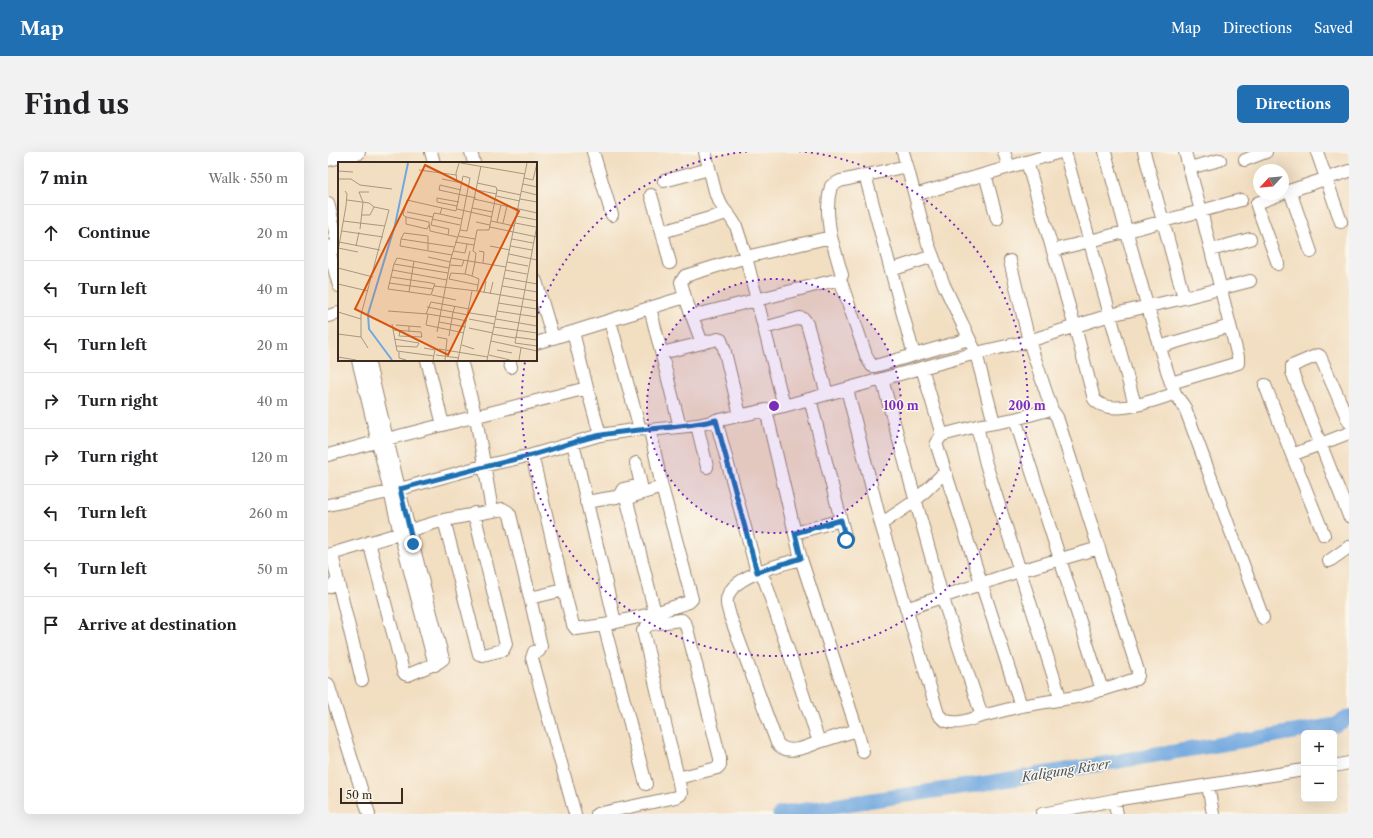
<!DOCTYPE html>
<html lang="en">
<head>
<meta charset="utf-8">
<style>
  :root { --surface:#fff; --page:#f2f2f2; --text:#202124; --muted:#757577; --line:#e0e0e0; --accent:#1f6fb2 }
  body { margin:0; font-family:"Libre Caslon Text",serif; background:var(--page); color:var(--text) }
  .controls { position:absolute; right:12px; bottom:12px; display:grid; overflow:hidden; border-radius:6px; box-shadow:0 4px 16px #0002 }
  .controls button { width:36px; height:36px; display:grid; place-items:center; padding:0; border:0; border-bottom:1px solid var(--line); background:var(--surface); color:var(--text); font:20px sans-serif }
  .compass { position:absolute; left:925px; top:12px; width:36px; height:36px; border-radius:50%; background:var(--surface); box-shadow:0 4px 16px #0002; rotate:244deg }
  .scale { position:absolute; left:12px; bottom:10px; width:63px; box-sizing:border-box; padding-left:4px; border:2px solid #3b2a1e; border-top:0; font-size:11px; line-height:14px; white-space:nowrap; color:#3b2a1e; -webkit-text-stroke:3px #fbf7ec; paint-order:stroke }
  .stop { position:absolute; width:12px; height:12px; margin:-9px; border:3px solid #1f6fb2; border-radius:50%; background:#fff }
  .stop.end { background:#1f6fb2; border-color:#fff; box-shadow:0 1px 4px #0008 }
  .list { margin:0; padding:0; list-style:none }
  h2 { display:flex; justify-content:space-between; align-items:center; height:52px; margin:0; padding:0 16px; font-size:17px }
  h2 small { font-size:13px; font-weight:400; color:var(--muted) }
  .list li { display:grid; grid-template-columns:26px 1fr auto; gap:12px; align-items:center; box-sizing:border-box; height:56px; padding:0 16px; border-top:1px solid var(--line) }
  .list b { display:block; font-size:15px; white-space:nowrap }
  .list em { font-size:13px; font-style:normal; color:var(--muted) }
  .icon { flex:none; width:22px; height:22px; fill:none; stroke:currentColor; stroke-width:2; stroke-linecap:round; stroke-linejoin:round }
  .map { position:relative; flex:none; width:1021px; height:662px; overflow:hidden; border-radius:6px }
  header { display:flex; align-items:center; gap:24px; box-sizing:border-box; height:56px; padding:0 20px; background:var(--accent); color:#fff }
  header strong { font-size:19px }
  nav { display:flex; gap:22px; margin-inline-start:auto; font-size:14px }
  .intro { display:flex; align-items:center; justify-content:space-between; box-sizing:border-box; height:96px; padding:0 24px }
  h1 { margin:0; font-size:28px }
  .button { padding:10px 18px; border-radius:6px; background:var(--accent); color:#fff; font-size:14px; font-weight:700 }
  main { display:flex; gap:24px; padding:0 24px }
  aside { flex:1; background:var(--surface); border-radius:6px; box-shadow:0 4px 16px #0002 }
  .map>svg:first-child { display:block }
  .lines { fill:none; stroke-linecap:round; stroke-linejoin:round }
  .river { stroke:#71a7df; stroke-width:15 }
  .minor-casing { stroke:#968470; stroke-width:14 }
  .major-casing { stroke:#968470; stroke-width:18 }
  .minor { stroke:#fff; stroke-width:12 }
  .major { stroke:#fff; stroke-width:16 }
  .route { stroke:#1f6fb2; stroke-width:5 }
  .ring { fill:none; stroke:#7b2cbf; stroke-width:2; stroke-dasharray:2 4 }
  .labels { text-anchor:middle; stroke-width:3; stroke-linejoin:round; paint-order:stroke }
  .water-label { font-size:13px; font-style:italic; fill:#4e5662; stroke:#fbf7ec }
  .inset-river { fill:none; stroke:#71a7df; stroke-width:2 }
  .inset-road { fill:none; stroke:#a99680; stroke-width:1 }
  .view { fill:#d7540e; fill-opacity:0.15; stroke:#d7540e; stroke-width:2 }
  .inset-edge { fill:none; stroke:#3b2a1e; stroke-width:2 }
  .centre { fill:#7b2cbf; stroke:#fbf7ec; stroke-width:2 }
  .ring-label { font-size:12px; text-anchor:middle; font-weight:bold; fill:#7b2cbf; stroke:#fbf7ec; stroke-width:3; stroke-linejoin:round; paint-order:stroke }
</style>
</head>
<body>
<header>
<strong>Map</strong>
<nav><a>Map</a><a>Directions</a><a>Saved</a></nav>
</header>
<div class="intro"><h1>Find us</h1><a class="button">Directions</a></div>
<main>
<aside>
<h2>7 min<small>Walk · 550 m</small></h2>
<ul class="list">
<li><svg class="icon" aria-label="ahead" viewBox="0 0 24 24"><path d="M12 20V5M6 11l6-6 6 6"/></svg><div><b>Continue</b></div><em>20 m</em></li>
<li><svg class="icon" aria-label="left" viewBox="0 0 24 24"><path d="M17 20v-9H6M10 6l-5 5 5 5"/></svg><div><b>Turn left</b></div><em>40 m</em></li>
<li><svg class="icon" aria-label="left" viewBox="0 0 24 24"><path d="M17 20v-9H6M10 6l-5 5 5 5"/></svg><div><b>Turn left</b></div><em>20 m</em></li>
<li><svg class="icon" aria-label="right" viewBox="0 0 24 24"><path d="M7 20v-9h11M14 6l5 5-5 5"/></svg><div><b>Turn right</b></div><em>40 m</em></li>
<li><svg class="icon" aria-label="right" viewBox="0 0 24 24"><path d="M7 20v-9h11M14 6l5 5-5 5"/></svg><div><b>Turn right</b></div><em>120 m</em></li>
<li><svg class="icon" aria-label="left" viewBox="0 0 24 24"><path d="M17 20v-9H6M10 6l-5 5 5 5"/></svg><div><b>Turn left</b></div><em>260 m</em></li>
<li><svg class="icon" aria-label="left" viewBox="0 0 24 24"><path d="M17 20v-9H6M10 6l-5 5 5 5"/></svg><div><b>Turn left</b></div><em>50 m</em></li>
<li><svg class="icon" aria-label="arrive" viewBox="0 0 24 24"><path d="M6 21V4h12l-3 4 3 4H6"/></svg><div><b>Arrive at destination</b></div></li>
</ul>
</aside>
<div class="map">
<svg width="1021" height="662" viewBox="0 0 1021 662">
  <rect width="100%" height="100%" fill="#fbf7ec"/>
  <filter id="ink" filterUnits="userSpaceOnUse"><feTurbulence type="fractalNoise" baseFrequency=".025" numOctaves="2"/><feDisplacementMap in="SourceGraphic" scale="8" xChannelSelector="R" yChannelSelector="G"/><feConvolveMatrix kernelMatrix="1 2 1 2 8 2 1 2 1" color-interpolation-filters="sRGB"/></filter>
  <filter id="wash" filterUnits="userSpaceOnUse"><feTurbulence type="fractalNoise" baseFrequency=".012" numOctaves="4" result="noise"/><feDisplacementMap in="SourceGraphic" scale="16" xChannelSelector="R" yChannelSelector="G"/><feGaussianBlur stdDeviation="0.9" result="paint"/><feColorMatrix in="noise" values="0 0 0 0 0 0 0 0 0 0 0 0 0 0 0 0 0 1.4 0 .05"/><feComposite in="paint" operator="in"/></filter>
  <g filter="url(#wash)">
    <rect width="100%" height="100%" fill="#f2dec1"/>
    <g class="lines">
      <path class="river" d="M452 662 665 630 1008 573 1021 565"/>
    </g>
  </g>
  <g filter="url(#ink)">
    <g class="lines">
      <defs>
        <path id="minor" d="M103 0 106 11
          M143 0 146 11
          M265 0 284 63
          M676 0 681 15
          M737 0 807 253
          M816 0 856 146
          M857 0 873 59 913 48
          M989 0 1013 70
          M917 8 938 0
          M699 10 747 175 766 247C781 266 827 248 846 242
          M861 16 892 8
          M657 22 669 67
          M336 29 381 17
          M962 39 983 100
          M955 41 1021 19
          M323 43 334 80
          M587 43 732 0
          M0 51 11 96
          M0 94 11 134
          M725 98C775 87 823 72 873 59L910 205V211L843 231C818 155 798 77 777 0
          M883 98 922 87
          M682 109 701 189 724 258
          M342 111 334 80 399 61
          M950 112 929 54V51L953 42
          M563 118 605 104
          M512 127 539 206 544 214H547L586 203 537 23
          M208 129 225 186 357 145 353 130 357 124 418 105 408 74 403 66 395 56 388 43 377 0
          M357 145 374 191
          M322 156 352 275
          M0 164 11 161
          M364 164 512 127 514 123 503 85
          M282 169 312 277
          M436 176 472 166 476 167 479 172 499 242
          M245 180 259 236
          M208 191 225 186
          M831 195 902 174
          M334 201 390 187 393 188 396 196 412 263
          M586 203 641 187
          M30 208 72 381 107 513
          M40 208 59 287 259 236 272 283
          M99 208 115 273
          M133 208 148 266 164 358
          M181 208 183 215
          M594 216 614 283 608 291 693 554
          M554 227 614 444 654 564 693 554 754 544 808 527 810 524V519L729 265 724 258H720L687 267 666 271 648 201 616 133 599 89 579 14
          M937 233 964 303
          M845 236C847 244 853 249 857 256L935 466
          M519 237 553 372 610 562C621 577 639 568 654 564
          M482 247 518 388
          M456 254 418 105 503 85C500 67 498 52 503 34L512 29 579 14 575 0
          M687 267 774 538
          M388 268 429 420 433 423 437 429 491 590 529 578 473 407 438 258
          M1021 270 992 204 990 203 964 214V220L1021 364
          M666 271 649 274 658 312 733 548
          M369 273 379 315
          M614 283 649 274
          M245 291 287 470
          M0 303 59 287 81 378 115 507 111 510 80 523 77 522 75 519 41 390
          M258 350 288 345 291 344 295 337 313 333 308 311
          M0 353 61 340 155 314 204 303 272 283 312 277 322 278 369 273 456 254 648 201 701 189 782 163 856 146 922 129
          M116 368 151 502 155 503 175 498 178 492 146 361
          M553 372 587 349 617 320
          M467 381 513 368
          M996 383 964 303 1021 281
          M0 403 116 368 175 357 180 360 182 363 202 446 236 438 204 303
          M473 407C454 412 401 424 399 448 398 453 401 459 402 464L449 591C458 604 479 595 491 590
          M1001 409 1021 395
          M10 430 34 528
          M0 435 10 430 4 402
          M236 438 245 473 248 477 276 473 327 461 299 349 305 344 334 335 322 278
          M202 446 213 494 211 499 206 500 204 506 247 662
          M578 457 691 419 771 396
          M330 471 352 468H354L358 473 392 606V613L389 616 350 626 315 479 320 473 330 471 327 461 361 450 364 447 334 335
          M276 473 318 632
          M0 532 41 662
          M529 578 535 600
          M1006 614 1021 611
          M880 633 885 662
          M786 648 789 662
          M269 662 348 645 352 643 353 641 350 626
          M714 662 786 648 976 618"/>
        <path id="major" d="M0 6 29 0"/>
      </defs>
      <use href="#minor" class="minor-casing"/>
      <use href="#major" class="major-casing"/>
      <use href="#minor" class="minor"/>
      <use href="#major" class="major"/>
    </g>
  </g>
  <g class="lines" filter="url(#ink)">
    <path class="route" d="M85 392 72 337C116 325 160 314 204 303 227 297 250 287 274 283 312 276 351 277 388 268L429 420 473 406 467 381 513 368 518 388"/>
  </g>
  <circle cx="446" cy="254" r="127" fill="#7b2cbf" fill-opacity=".12"/>
  <g class="ring">
    <circle cx="446" cy="254" r="127"/>
    <path d="M208 167A253 253 0 1 1 197 210"/>
  </g>
  <g class="labels">
    <g class="water-label">
      <text transform="translate(738 618) rotate(-9)" y="5">Kaligung River</text>
    </g>
  </g>
  <g transform="translate(10 10)">
    <rect width="199" height="199" fill="#f2dec1"/>
    <path class="inset-river" d="M54 198 31 167 30 152 57 63 70 1"/>
    <path class="inset-road" d="M121 1 118 11 119 20 123 21M123 1 187 12M81 8 118 13M0 9 15 10M186 16 195 18 199 1M0 17H13L22 23 54 27M104 17 119 20M139 21 158 25 159 28M185 22 199 25M101 28 138 36M101 28 102 23 123 28M138 28 159 32M183 29 199 33M158 34 182 39M136 37 143 4M182 37 199 40M119 44 99 40V36L121 40M134 46 155 50M119 47 154 55M69 50 95 55M102 52 96 51 93 63 111 67 110 73 119 75M24 53H32L36 45M178 54 199 58M68 55 65 53 69 38 104 46M94 57 122 63M5 59 47 64M153 59 176 64M138 60 152 63M159 60 163 43M165 61 169 44M177 61 198 65M91 63 89 67 68 62V55L91 60 92 69 110 73M199 63 177 181 199 184M152 65 199 75M22 67 25 40 21 30H31M122 68 129 69 136 37 199 51M4 69 45 75M120 74 137 77M63 77 66 71 90 74V88M174 77 195 81M1 80 42 88M117 80 136 83M18 84 21 70M152 84 172 88M172 84 194 88M0 86 20 90M0 89 8 44 9 32 7 29M115 89 127 91 129 82M132 89 127 112 134 114M141 89 146 90 145 101M171 92 199 98M114 93 62 84 63 77 116 85M90 95 112 100M113 96 137 100 134 114 141 117 139 129 199 139M169 100 190 104M56 102 59 96 111 106M112 103 124 104 126 98M168 105 137 100 138 91 135 89 139 68H151L159 28 183 33M0 106 35 115M54 108 109 118M167 108 189 112M110 111 56 102 50 127 93 133 96 124 139 129M127 112 113 111 111 117 140 123M53 115 93 121 97 122 96 124M166 116 199 122M51 121 95 127M0 122 30 129M164 124 199 130M71 130 76 99M146 131 148 119M152 132 155 120M94 133 118 138M160 141 199 147M117 144 115 150 112 168 88 163 90 152 114 156 129 159M89 145 130 153M50 149 90 152M159 149 199 155M0 150 23 157M132 151 158 155M88 152 93 140 131 147M131 157 157 162M158 157 199 164M101 160 128 165M54 162 59 189 96 194M58 163 71 164V170M71 164 83 165M156 165 199 171M131 166 155 171M55 168 83 170 84 175 61 174 62 168M99 170 113 96 122 68 132 16 125 14 118 49 104 46 102 52 124 57M0 172 23 175V153L51 48 36 45 31 41 9 38M154 172 177 176M111 174 112 168 126 171M23 175 30 186M99 175 109 177 107 198M177 175 199 178M56 177 81 181 79 185 58 184M153 179 199 189M124 183 136 187M86 186 97 188 95 198M101 187 150 195M159 188 174 191M61 190V196L68 198M98 193 121 196M151 193 172 198M0 195 18 198M120 198 134 129M149 198 189 1M181 198 183 186"/>
    <path class="view" d="M87 3 181 49 110 193 17 147Z"/>
    <rect width="199" height="199" class="inset-edge"/>
  </g>
  <circle cx="446" cy="254" r="6" class="centre"/>
  <g class="ring-label">
    <text x="573" y="258">100 m</text>
    <text x="699" y="258">200 m</text>
  </g>
</svg>
<div class="controls">
<button>+</button>
<button>−</button>
</div>
<svg class="compass" viewBox="-18 -18 36 36"><path d="M0-13l5 13h-10z" fill="#e53935"/><path d="M0 13l5-13h-10z" fill="#757577"/></svg>
<div class="scale">50 m</div>
<div class="stop" style="left:518px;top:388px"></div>
<div class="stop end" style="left:85px;top:392px"></div>
</div>
</main>
</body>
</html>
